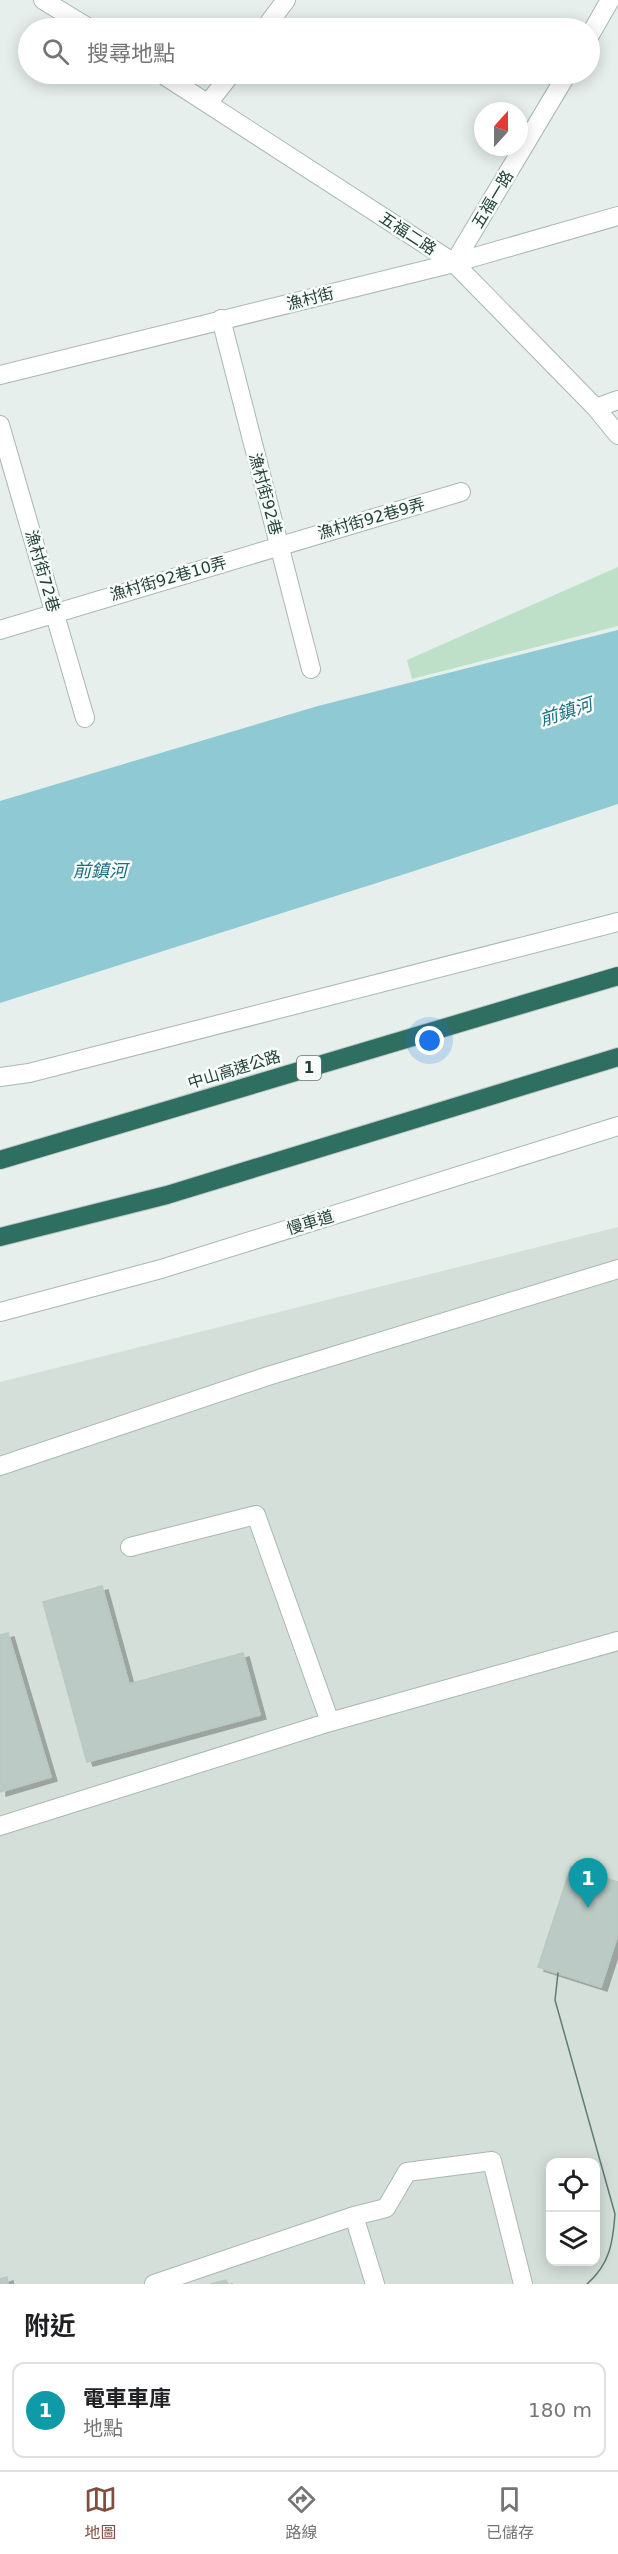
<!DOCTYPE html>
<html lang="zh-TW">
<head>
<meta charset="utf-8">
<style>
  :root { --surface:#fff; --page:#f6f6f6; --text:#202124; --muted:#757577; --line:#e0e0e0; --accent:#7f4e3f }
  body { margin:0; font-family:"DejaVu Sans","Noto Sans TC",sans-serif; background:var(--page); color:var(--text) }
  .controls { position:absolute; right:18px; bottom:18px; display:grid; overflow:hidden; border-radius:12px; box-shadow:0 3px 15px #0003 }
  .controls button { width:54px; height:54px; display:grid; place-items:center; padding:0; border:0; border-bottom:2px solid var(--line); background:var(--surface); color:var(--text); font:30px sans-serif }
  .compass { position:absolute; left:474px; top:102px; width:54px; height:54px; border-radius:50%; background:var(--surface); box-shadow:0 3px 15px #0003; rotate:21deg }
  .you { position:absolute; left:430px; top:1041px; width:21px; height:21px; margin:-15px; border:4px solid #fff; border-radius:50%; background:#1a73e8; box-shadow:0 0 0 9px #1a73e833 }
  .badge { display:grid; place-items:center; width:39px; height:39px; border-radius:50%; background:var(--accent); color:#fff; font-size:20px; font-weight:700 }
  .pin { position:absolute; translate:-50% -50px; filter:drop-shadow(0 2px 3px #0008) }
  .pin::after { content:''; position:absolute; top:32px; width:21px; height:18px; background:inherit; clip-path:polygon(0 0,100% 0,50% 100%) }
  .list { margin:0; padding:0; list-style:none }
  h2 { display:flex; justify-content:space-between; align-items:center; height:78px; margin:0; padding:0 24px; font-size:26px }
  h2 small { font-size:20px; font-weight:400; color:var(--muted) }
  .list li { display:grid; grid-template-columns:39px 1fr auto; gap:18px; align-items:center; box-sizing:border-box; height:96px; margin:0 12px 12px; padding:0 12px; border:2px solid var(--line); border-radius:12px }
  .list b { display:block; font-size:22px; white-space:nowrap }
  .list p { margin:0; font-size:20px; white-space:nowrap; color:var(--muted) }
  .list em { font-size:20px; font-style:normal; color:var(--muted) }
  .icon { flex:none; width:33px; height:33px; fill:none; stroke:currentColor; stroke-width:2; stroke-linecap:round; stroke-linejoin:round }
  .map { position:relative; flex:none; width:618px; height:2284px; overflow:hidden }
  .search { position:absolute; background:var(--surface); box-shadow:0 3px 15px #0003; left:18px; right:18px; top:18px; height:66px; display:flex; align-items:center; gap:15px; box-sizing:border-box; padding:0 21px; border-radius:33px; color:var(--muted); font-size:22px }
  .sheet { height:186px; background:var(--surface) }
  nav { display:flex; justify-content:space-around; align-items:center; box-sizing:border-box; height:84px; border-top:2px solid var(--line); background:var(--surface); font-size:16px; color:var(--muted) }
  nav a { display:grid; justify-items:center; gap:3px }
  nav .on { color:var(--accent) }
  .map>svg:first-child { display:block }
  .built { fill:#d4dfda; fill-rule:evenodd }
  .green { fill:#bfe0c8 }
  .water { fill:#8ec9d4 }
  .building { fill:#bbcac4; stroke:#b8c9c2; stroke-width:1.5; filter:url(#shadow) }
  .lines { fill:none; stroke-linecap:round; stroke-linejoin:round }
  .minor-casing { stroke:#a8b8b2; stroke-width:20 }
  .highway-casing { stroke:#c2cac8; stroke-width:20 }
  .minor { stroke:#fff; stroke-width:18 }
  .highway { stroke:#2f6f62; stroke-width:18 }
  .tram { stroke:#5f7d75; stroke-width:1.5 }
  .labels { text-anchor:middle; stroke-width:5; stroke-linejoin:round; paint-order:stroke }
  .shield { fill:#f7fbf9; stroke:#637a73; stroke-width:1.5 }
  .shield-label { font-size:15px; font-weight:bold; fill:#24423a }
  .street-label { font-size:16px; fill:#24423a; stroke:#f7fbf9 }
  .water-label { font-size:18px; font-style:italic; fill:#1c6f80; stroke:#f7fbf9 }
</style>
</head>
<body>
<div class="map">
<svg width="618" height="2284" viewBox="0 0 618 2284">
  <defs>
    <filter id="shadow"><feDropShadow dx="6" dy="4" stdDeviation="0" flood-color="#0004"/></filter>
  </defs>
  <rect width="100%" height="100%" fill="#e6efeb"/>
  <path class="built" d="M618 1227V2284H0V1382ZM550 2162H596V2262H550Z"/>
  <path class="green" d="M618 567V626L412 679 407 660Z"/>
  <path class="water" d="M618 630V804L408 873 0 1003V801L318 706Z"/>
  <path class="building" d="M102 1586 129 1684 243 1653 260 1715 87 1762 43 1602Z
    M8 1633 51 1777 0 1792V1635Z
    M571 1867 618 1882V1934L601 1987 538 1967Z
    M7 2277 8 2284H0V2279Z
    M226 2280 228 2284H210Z"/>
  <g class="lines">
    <defs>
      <path id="minor" d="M43 0 89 28
        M265 28 286 0
        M590 35 610 0
        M162 74 454 263 596 408 618 435
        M209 102 231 74
        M454 263 567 74
        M221 319 311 669
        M0 375 454 263 618 216
        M596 408 618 400
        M0 425 85 718
        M0 630 461 492
        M0 1077 29 1073 618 922
        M0 1312 161 1269 618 1126
        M0 1466 268 1376 618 1269
        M130 1547 256 1515 330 1722
        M0 1826 330 1722 618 1641
        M354 2216 375 2284
        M154 2284 354 2216 386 2208 407 2172 492 2161 523 2284"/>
      <path id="highway" d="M0 1160 618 976
        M0 1237 167 1195 618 1057"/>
    </defs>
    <use href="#minor" class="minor-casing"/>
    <use href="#highway" class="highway-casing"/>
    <use href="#minor" class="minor"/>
    <use href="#highway" class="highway"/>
    <path class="tram" d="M558 1973 555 2000 615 2214C613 2242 610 2264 587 2284"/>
  </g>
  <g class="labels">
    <rect class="shield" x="297" y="1056" width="24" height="24" rx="4.5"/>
    <g class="shield-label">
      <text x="309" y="1073">1</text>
    </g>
    <g class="street-label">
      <text transform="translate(492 199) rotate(-59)" y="6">五福一路</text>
      <text transform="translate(408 233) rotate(33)" y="6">五福二路</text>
      <text transform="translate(310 298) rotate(-14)" y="6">漁村街</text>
      <text transform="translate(266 494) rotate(75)" y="6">漁村街92巷</text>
      <text transform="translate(371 518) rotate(-16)" y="6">漁村街92巷9弄</text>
      <text transform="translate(43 571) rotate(74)" y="6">漁村街72巷</text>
      <text transform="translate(168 578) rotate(-16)" y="6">漁村街92巷10弄</text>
      <text transform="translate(234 1069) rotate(-17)" y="6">中山高速公路</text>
      <text transform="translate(310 1222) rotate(-17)" y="6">慢車道</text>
    </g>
    <g class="water-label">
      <text transform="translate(566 712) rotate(-18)" y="6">前鎮河</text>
      <text x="100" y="877">前鎮河</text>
    </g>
  </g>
</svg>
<div class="controls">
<button><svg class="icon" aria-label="locate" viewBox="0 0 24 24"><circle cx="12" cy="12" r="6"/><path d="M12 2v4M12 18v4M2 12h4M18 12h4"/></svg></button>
<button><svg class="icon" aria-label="layers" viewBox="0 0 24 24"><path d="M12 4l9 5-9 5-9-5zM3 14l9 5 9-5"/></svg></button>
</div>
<svg class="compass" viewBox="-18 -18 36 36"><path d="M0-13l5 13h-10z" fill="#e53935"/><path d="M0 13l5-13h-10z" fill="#757577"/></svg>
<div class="you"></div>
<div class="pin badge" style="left:588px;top:1908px;background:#0f9aa8">1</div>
<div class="search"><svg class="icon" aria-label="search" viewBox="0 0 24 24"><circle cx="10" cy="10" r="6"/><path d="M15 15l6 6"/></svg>搜尋地點</div>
</div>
<section class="sheet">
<h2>附近<small></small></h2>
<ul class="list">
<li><span class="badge" style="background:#0f9aa8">1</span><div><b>電車車庫</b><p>地點</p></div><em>180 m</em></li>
</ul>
</section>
<nav>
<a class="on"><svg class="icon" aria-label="map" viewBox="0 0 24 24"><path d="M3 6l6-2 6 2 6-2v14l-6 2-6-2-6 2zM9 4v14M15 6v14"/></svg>地圖</a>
<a><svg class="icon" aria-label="directions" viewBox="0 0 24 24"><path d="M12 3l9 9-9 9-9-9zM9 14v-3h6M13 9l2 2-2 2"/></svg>路線</a>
<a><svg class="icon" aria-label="saved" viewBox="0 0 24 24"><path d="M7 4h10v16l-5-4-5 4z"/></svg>已儲存</a>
</nav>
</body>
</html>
